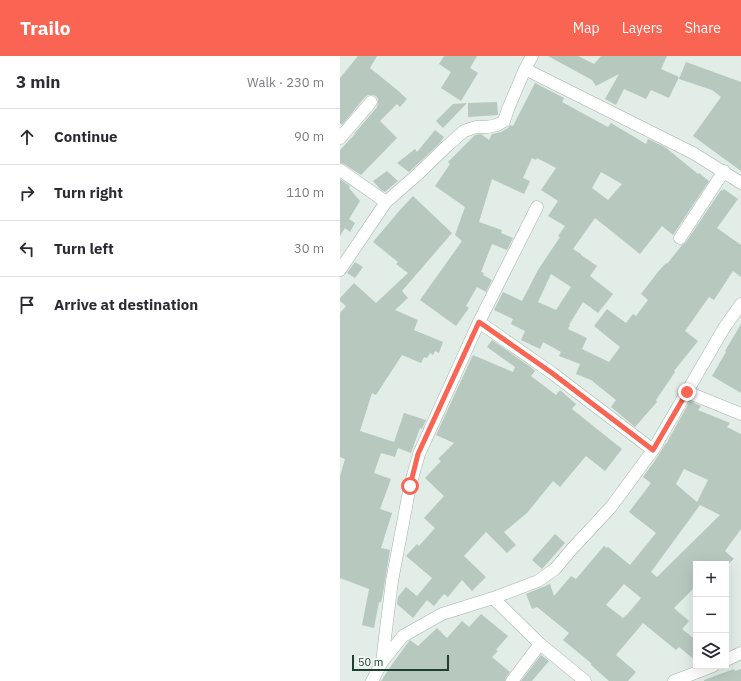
<!DOCTYPE html>
<html lang="en">
<head>
<meta charset="utf-8">
<style>
  :root { --surface:#fff; --page:#f7f7f7; --text:#2b2b33; --muted:#7c7c81; --line:#e1e1e2; --accent:#f96453 }
  body { margin:0; font-family:"IBM Plex Sans",sans-serif; background:var(--page); color:var(--text) }
  .controls { position:absolute; right:12px; bottom:12px; display:grid; overflow:hidden; border-radius:0px; box-shadow:0 4px 16px #0002 }
  .controls button { width:36px; height:36px; display:grid; place-items:center; padding:0; border:0; border-bottom:1px solid var(--line); background:var(--surface); color:var(--text); font:20px sans-serif }
  .scale { position:absolute; left:12px; bottom:10px; width:97px; box-sizing:border-box; padding-left:4px; border:2px solid #213e32; border-top:0; font-size:11px; line-height:14px; white-space:nowrap; color:#213e32; -webkit-text-stroke:3px #f2f9f5; paint-order:stroke }
  .stop { position:absolute; width:12px; height:12px; margin:-9px; border:3px solid #f96453; border-radius:50%; background:#fff }
  .stop.end { background:#f96453; border-color:#fff; box-shadow:0 1px 4px #0008 }
  .list { margin:0; padding:0; list-style:none }
  h2 { display:flex; justify-content:space-between; align-items:center; height:52px; margin:0; padding:0 16px; font-size:17px }
  h2 small { font-size:13px; font-weight:400; color:var(--muted) }
  .list li { display:grid; grid-template-columns:26px 1fr auto; gap:12px; align-items:center; box-sizing:border-box; height:56px; padding:0 16px; border-top:1px solid var(--line) }
  .list b { display:block; font-size:15px; white-space:nowrap }
  .list em { font-size:13px; font-style:normal; color:var(--muted) }
  .icon { flex:none; width:22px; height:22px; fill:none; stroke:currentColor; stroke-width:2; stroke-linecap:round; stroke-linejoin:round }
  .map { position:relative; flex:none; width:401px; height:625px; overflow:hidden }
  header { display:flex; align-items:center; gap:24px; box-sizing:border-box; height:56px; padding:0 20px; background:var(--accent); color:#fff }
  header strong { font-size:19px }
  nav { display:flex; gap:22px; margin-inline-start:auto; font-size:14px }
  main { display:flex }
  aside { flex:1; background:var(--surface) }
  .map>svg:first-child { display:block }
  .building { fill:#b7c8be; fill-rule:evenodd }
  .lines { fill:none; stroke-linecap:round; stroke-linejoin:round }
  .minor-casing { stroke:#a4b5ac; stroke-width:13 }
  .minor { stroke:#fff; stroke-width:12 }
  .route { stroke:#f96453; stroke-width:5 }
</style>
</head>
<body>
<header>
<strong>Trailo</strong>
<nav><a>Map</a><a>Layers</a><a>Share</a></nav>
</header>
<main>
<aside>
<h2>3 min<small>Walk · 230 m</small></h2>
<ul class="list">
<li><svg class="icon" aria-label="ahead" viewBox="0 0 24 24"><path d="M12 20V5M6 11l6-6 6 6"/></svg><div><b>Continue</b></div><em>90 m</em></li>
<li><svg class="icon" aria-label="right" viewBox="0 0 24 24"><path d="M7 20v-9h11M14 6l5 5-5 5"/></svg><div><b>Turn right</b></div><em>110 m</em></li>
<li><svg class="icon" aria-label="left" viewBox="0 0 24 24"><path d="M17 20v-9H6M10 6l-5 5 5 5"/></svg><div><b>Turn left</b></div><em>30 m</em></li>
<li><svg class="icon" aria-label="arrive" viewBox="0 0 24 24"><path d="M6 21V4h12l-3 4 3 4H6"/></svg><div><b>Arrive at destination</b></div></li>
</ul>
</aside>
<div class="map">
<svg width="401" height="625" viewBox="0 0 401 625">
  <rect width="100%" height="100%" fill="#e1ede6"/>
  <path class="building" d="M18 0H37L30 12 56 33 67 43 60 51 57 48 40 65 57 82 21 119 4 108 0 107V94L15 78H14L37 51 38 47V43L36 40 32 39H28L25 41 2 69 0 67V22Z
    M104 0H137L130 12 138 17 121 45 101 32 111 16 99 8Z
    M208 0H238L254 8 261 0H327L321 13 339 21 329 42 311 34 306 43 284 33 276 49 265 43 279 18 256 30 252 24Z
    M346 6 401 26V115L353 80 381 41 372 34 339 23Z
    M195 27 224 42 222 46 268 71 271 67 306 88 308 83 325 91 358 118 359 117 369 125 333 179 322 170 300 198 255 162 233 193 241 198V199L257 210 250 220 273 238 258 257 243 246 229 269H230L228 273 247 282 242 293 269 306 280 291 254 270 267 253 286 267 293 258 296 260 308 244 301 238 317 217 326 207 327 208 342 189 346 186 381 134 382 135 384 133 398 143 377 172 401 189V221L393 215 374 244 369 241 345 275 358 285 334 315 335 316 316 344 317 346 295 371 271 351 276 344 251 324 236 318 240 308 219 300 221 296 203 286 200 293 181 284 185 275 171 268 173 263 154 254 163 236 182 245 198 214 220 181 218 180 225 170 208 160 218 145 201 134 216 112 197 102 196 104 192 102 183 122 190 125 184 138 152 123 139 166 162 174 161 177 173 182 167 194 152 188 141 216 144 217 143 219 152 224 146 236 137 231 126 250 129 252 116 270 80 244 122 185 115 179 125 151 95 130 110 108 108 106 135 79 141 78 149 84 152 78 161 76 168 72 170 69 173 70ZM261 116 282 128 268 144 252 132ZM211 218 231 231 216 254 198 246Z
    M157 46 158 59 128 61V47Z
    M127 47 103 72 96 65 113 48Z
    M95 74 104 81 100 87 69 116 57 107 75 93 77 96Z
    M47 115 58 125 45 136 41 134 33 125Z
    M0 123 10 130 9 132 20 145 9 163 15 167 10 176 5 172 0 180Z
    M73 140 112 177 62 235 68 242 55 254 78 264 74 274 103 286 99 297 95 295 93 299 90 297 87 302 84 301 81 307 62 299 36 339 32 337 20 375 54 386 64 357 86 364 82 373 80 372 71 397 58 392 55 401 41 397 34 417 51 423 40 453 52 457 41 492 50 494 43 537 41 546H39L34 572 22 569 29 533 0 522V420L5 403 0 401V257L6 250 0 245V242L14 227 36 247 68 217 56 208 58 206 33 186 60 154Z
    M15 206 23 211 15 222 7 217Z
    M401 268V337L372 320 386 296 385 295Z
    M152 284 192 312 195 315 191 320 216 339 220 334 236 348 232 353 282 393 265 415 246 400 220 431 213 425 187 457 164 476 176 489 167 497 146 476 124 500 146 521 132 535 122 524 108 541 104 538 94 550 87 544 73 562 57 548 58 541 66 531 77 540 92 522 66 500 77 488 79 490 95 472 84 462 104 440 85 422 101 405 98 403 114 387 96 379 131 303 133 299 173 316 175 311 147 291Z
    M350 345 361 350 358 354 390 367 387 371 401 378V473L385 495 394 503 388 508H356V530L334 552 349 565 342 573 356 584V605L339 591 336 594 303 567 276 599 296 616 288 625H269L251 609V607L223 584 229 577 197 551 192 553 186 538 210 528 214 540 231 520 236 523 264 490 267 492 268 491 290 509 316 477 289 456 311 427 303 421 316 403 326 387V388ZM344 413 368 424 357 446 336 428ZM360 449 380 459 317 521 311 516ZM284 528 301 542 286 560V559L283 562 266 549Z
    M215 478 225 487 202 513 192 504Z
    M141 558 168 580 156 594 158 595 152 601 170 616 166 621 165 625H41L53 607 70 584 78 590 97 572 107 582 122 565 129 571Z
    M201 599 209 605 192 625H181Z
    M394 613 395 615 401 613V625H364V624Z"/>
  <g class="lines">
    <defs>
      <path id="minor" d="M185 13 353 97 401 127
        M0 82 31 46
        M0 114 46 146
        M340 182 384 115
        M0 214 46 146 78 118 107 90 124 75 136 71H147L157 69 164 65 168 53 185 13 192 0
        M139 266 212 317 313 394
        M347 336 401 358
        M153 542 200 588 245 625
        M386 604 401 597
        M42 606 52 525 70 430 79 398 139 266 197 151
        M32 625 42 606 63 580 102 558 153 542 198 525 215 513 231 494 271 451 313 394 384 272 401 248
        M172 625 200 588
        M334 625 373 610"/>
    </defs>
    <use href="#minor" class="minor-casing"/>
    <use href="#minor" class="minor"/>
  </g>
  <g class="lines">
    <path class="route" d="M70 430 78 398 139 266 212 317 313 394 347 336"/>
  </g>
</svg>
<div class="controls">
<button>+</button>
<button>−</button>
<button><svg class="icon" aria-label="layers" viewBox="0 0 24 24"><path d="M12 4l9 5-9 5-9-5zM3 14l9 5 9-5"/></svg></button>
</div>
<div class="scale">50 m</div>
<div class="stop" style="left:70px;top:430px"></div>
<div class="stop end" style="left:347px;top:336px"></div>
</div>
</main>
</body>
</html>
